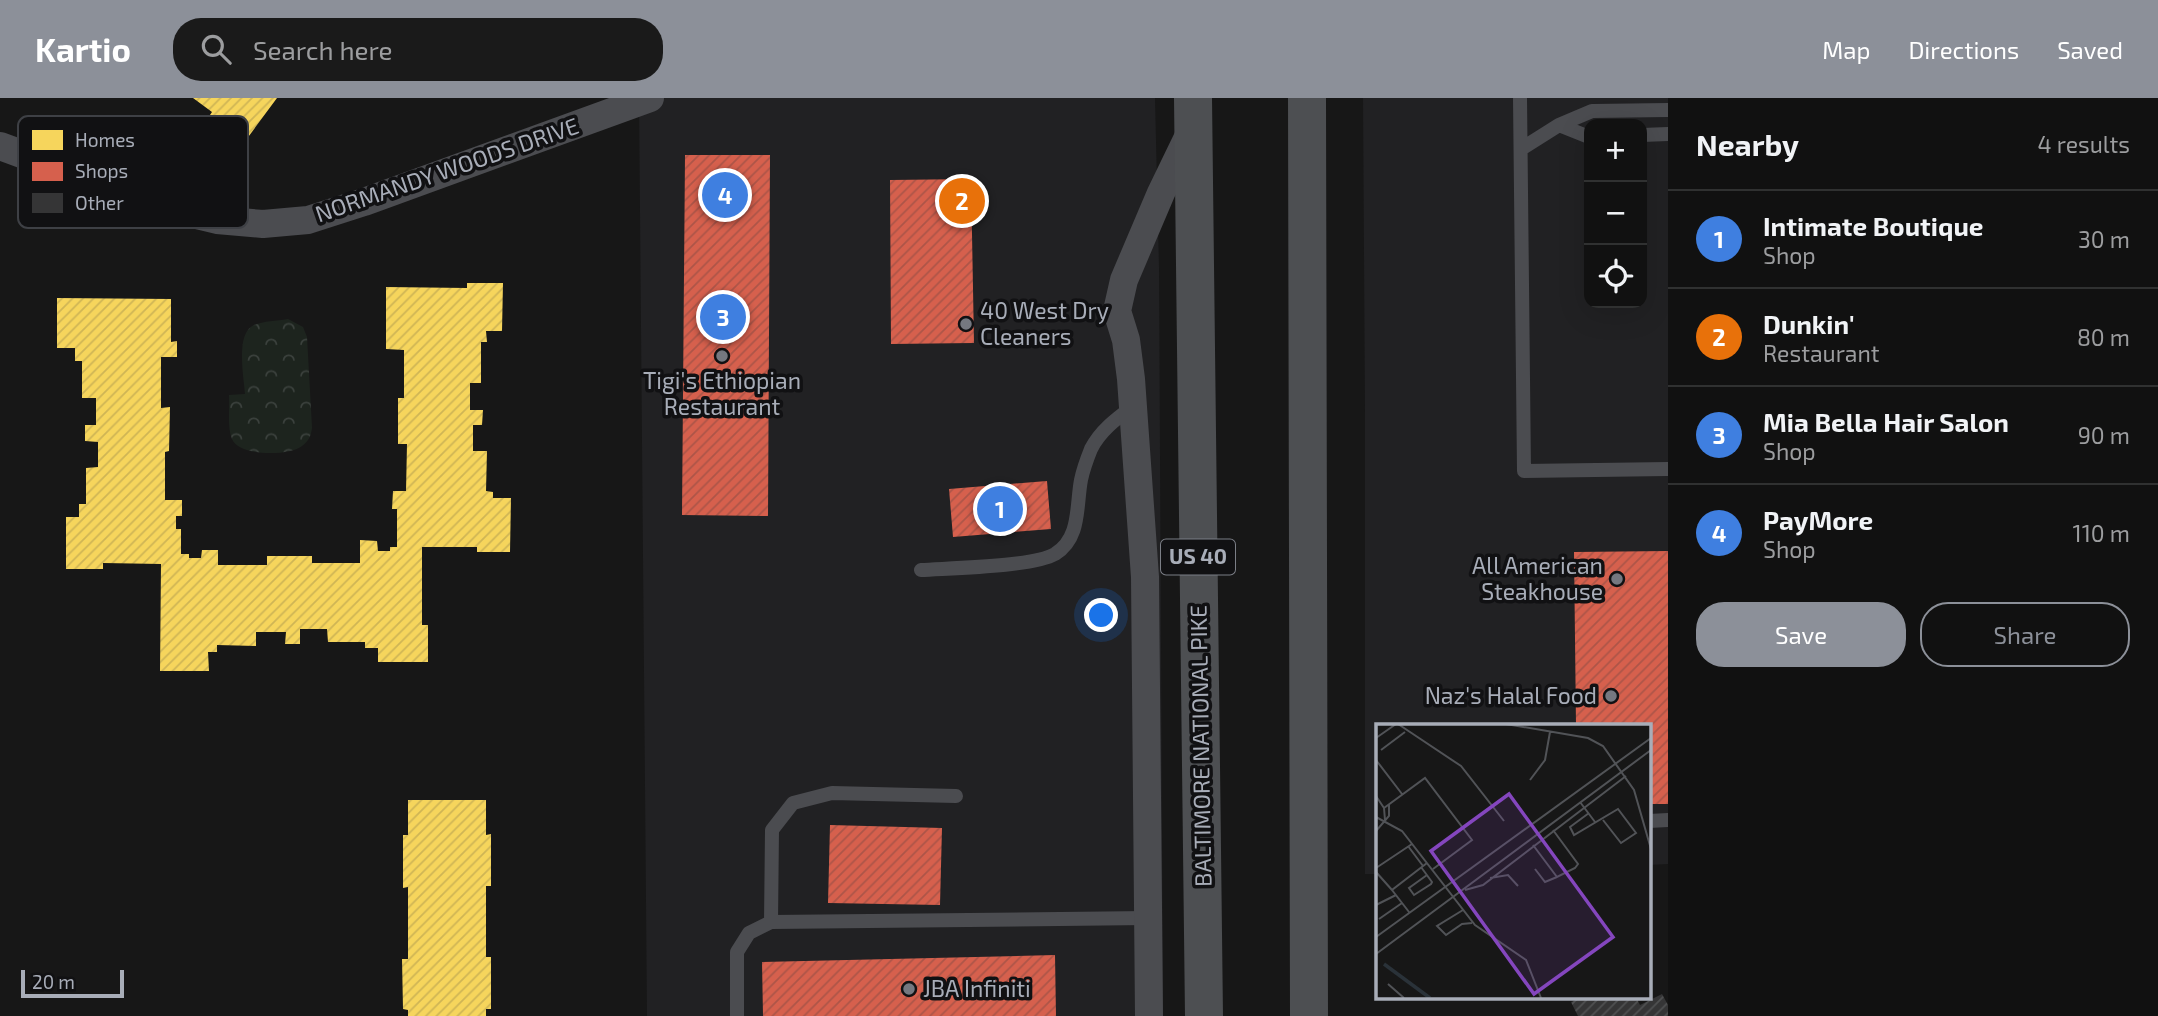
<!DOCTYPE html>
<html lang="en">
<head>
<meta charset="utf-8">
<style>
  :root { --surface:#111; --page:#1a1a1a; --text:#f1f3f6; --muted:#9c9d9f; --line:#303131; --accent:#8c9099 }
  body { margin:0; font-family:"Exo 2",sans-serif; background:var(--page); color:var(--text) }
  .controls { position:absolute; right:21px; top:21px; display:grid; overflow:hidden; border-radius:14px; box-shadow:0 7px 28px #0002 }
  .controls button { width:63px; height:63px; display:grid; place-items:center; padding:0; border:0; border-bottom:2px solid var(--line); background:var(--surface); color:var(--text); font:35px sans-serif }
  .scale { position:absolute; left:21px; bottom:18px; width:103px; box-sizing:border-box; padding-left:7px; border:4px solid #a8adb8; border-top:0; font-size:19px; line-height:24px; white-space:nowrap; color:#a8adb8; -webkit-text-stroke:5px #111113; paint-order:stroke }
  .you { position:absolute; left:1102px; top:518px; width:24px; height:24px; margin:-18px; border:5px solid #fff; border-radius:50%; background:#1a73e8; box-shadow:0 0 0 10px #1a73e833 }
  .badge { display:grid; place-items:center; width:46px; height:46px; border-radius:50%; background:var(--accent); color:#fff; font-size:23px; font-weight:700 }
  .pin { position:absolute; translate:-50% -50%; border:4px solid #fff; box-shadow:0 2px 7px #0006 }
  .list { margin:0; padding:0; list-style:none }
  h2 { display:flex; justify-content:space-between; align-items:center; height:91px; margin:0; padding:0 28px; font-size:30px }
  h2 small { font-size:23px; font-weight:400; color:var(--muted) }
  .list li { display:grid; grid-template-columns:46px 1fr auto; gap:21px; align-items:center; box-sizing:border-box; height:98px; padding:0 28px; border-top:2px solid var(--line) }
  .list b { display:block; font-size:26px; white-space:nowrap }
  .list p { margin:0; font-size:23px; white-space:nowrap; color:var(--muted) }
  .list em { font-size:23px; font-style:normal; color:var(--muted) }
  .actions { display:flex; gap:14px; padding:21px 28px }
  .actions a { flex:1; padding:16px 0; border:2px solid var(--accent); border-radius:28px; text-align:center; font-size:24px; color:var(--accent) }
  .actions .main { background:var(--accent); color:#fff }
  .icon { flex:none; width:38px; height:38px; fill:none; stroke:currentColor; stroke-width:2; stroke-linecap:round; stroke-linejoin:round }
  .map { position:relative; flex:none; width:1668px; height:918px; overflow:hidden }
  header { display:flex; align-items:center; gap:42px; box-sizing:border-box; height:98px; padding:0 35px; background:var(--accent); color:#fff }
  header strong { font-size:33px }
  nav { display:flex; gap:38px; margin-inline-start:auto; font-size:24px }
  .search { width:490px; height:63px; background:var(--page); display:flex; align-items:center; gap:18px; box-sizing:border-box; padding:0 24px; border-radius:28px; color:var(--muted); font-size:26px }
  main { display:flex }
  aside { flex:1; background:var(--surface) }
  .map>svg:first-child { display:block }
  .built { fill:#212123; fill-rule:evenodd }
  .park { fill:url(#park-crowns) }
  .homes { fill:url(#homes-hatch) }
  .shops { fill:url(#shops-hatch) }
  .building { fill:url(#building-hatch) }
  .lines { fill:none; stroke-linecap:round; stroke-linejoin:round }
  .service { stroke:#4b4c50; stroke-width:14 }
  .minor { stroke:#4b4c50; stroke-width:28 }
  .primary { stroke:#4d4f52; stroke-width:38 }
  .poi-dot { fill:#757880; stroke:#111113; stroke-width:2.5 }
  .labels { text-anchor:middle; stroke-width:7; stroke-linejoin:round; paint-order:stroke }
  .shield { fill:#111113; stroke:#7b7e86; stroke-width:2 }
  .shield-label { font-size:21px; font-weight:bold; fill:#a8adb8 }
  .street-label { font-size:23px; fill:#a8adb8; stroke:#111113 }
  .poi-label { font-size:23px; fill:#a8adb8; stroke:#111113; text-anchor:start }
  .inset-river { fill:none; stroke:#2a3239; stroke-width:3.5 }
  .inset-road { fill:none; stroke:#515357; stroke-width:2 }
  .view { fill:#8446be; fill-opacity:0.15; stroke:#8446be; stroke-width:3.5 }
  .inset-edge { fill:none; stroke:#a8adb8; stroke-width:3.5 }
  .key { fill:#111113; stroke:#3e4045; stroke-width:2 }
  .key-label { font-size:19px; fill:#a8adb8 }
</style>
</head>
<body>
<header>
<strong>Kartio</strong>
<div class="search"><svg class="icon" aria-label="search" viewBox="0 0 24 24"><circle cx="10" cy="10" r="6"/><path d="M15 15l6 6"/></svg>Search here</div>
<nav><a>Map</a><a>Directions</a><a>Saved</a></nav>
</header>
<main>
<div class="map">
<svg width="1668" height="918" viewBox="0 0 1668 918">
  <defs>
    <pattern id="park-crowns" width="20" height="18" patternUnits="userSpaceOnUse" patternTransform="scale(1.75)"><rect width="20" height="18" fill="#1d241e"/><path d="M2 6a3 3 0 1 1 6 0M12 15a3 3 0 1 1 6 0" fill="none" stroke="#3b413d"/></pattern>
    <pattern id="homes-hatch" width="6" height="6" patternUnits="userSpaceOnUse" patternTransform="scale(1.75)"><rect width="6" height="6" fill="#f6d55c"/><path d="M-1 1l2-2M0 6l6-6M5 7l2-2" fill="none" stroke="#cfb555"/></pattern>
    <pattern id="shops-hatch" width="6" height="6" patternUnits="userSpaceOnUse" patternTransform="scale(1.75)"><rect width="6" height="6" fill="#d6604d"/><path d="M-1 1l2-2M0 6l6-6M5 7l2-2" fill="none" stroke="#ad5548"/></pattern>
    <pattern id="building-hatch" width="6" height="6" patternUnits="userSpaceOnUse" patternTransform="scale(1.75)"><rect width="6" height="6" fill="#353536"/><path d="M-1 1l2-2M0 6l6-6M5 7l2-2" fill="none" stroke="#4f5051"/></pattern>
  </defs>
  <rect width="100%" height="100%" fill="#171717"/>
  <path class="built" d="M639 0H1155L1159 169 1163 918H647Z
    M1363 0H1668V766L1649 767V628H1378L1377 776H1365V314ZM1589 26H1642V205H1589Z"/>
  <path class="park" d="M288 221 303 229 307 239 312 330C311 337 309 343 302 348 290 358 239 359 232 341 227 329 230 310 229 297L245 296C244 279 235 235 254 227 264 223 277 223 288 221Z"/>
  <path class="homes" d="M193 0H277L243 46 208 20 212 14Z
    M467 185H503L502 233H486L487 244H481V285H470V312H483L482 327H473V353H487L486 393 493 394V400H511L510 454H477V449H422V527H428V564H378V550H365V544H328L327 531H300V546H285L286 534H256V548L217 547V554H208L209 573H160L161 466 103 465V471H66V419H79V406H86V370L98 369V344L85 343V327H96V300H82V263H75V250H57V200L171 201V244L177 243V259H161V310L170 309 169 353 165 354V402H182V418H176V431H181V456H189V460H201L202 452H218V467H267V458H312V465H360V442L377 443 378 453H390V449H397V411H392L393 393H406L407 346H398V300H404V252L386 251V189L467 190Z
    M408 702H486V737L491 736V788H486V859H491V911H486V918H408V912L403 911 402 861H408V789L403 790V737H408Z"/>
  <path class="shops" d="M685 57H770L768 418 682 417Z
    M971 81 974 245 891 246 890 82Z
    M1047 383 1051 431 953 439 949 391Z
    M1668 453V706H1649V628H1576L1574 454Z
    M830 727 942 730 940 807 828 805Z
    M1055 857 1056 918H763L762 864Z"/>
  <path class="building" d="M1662 896 1668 907V918H1578L1571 904 1583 899H1636L1640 907Z"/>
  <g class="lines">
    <path class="service" d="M1520 0 1524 373 1668 371
      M1559 27 1589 39
      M1642 37 1668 36
      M1521 51 1559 27 1592 13 1668 12
      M921 472C951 470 1032 469 1055 456 1081 440 1076 408 1081 382 1083 372 1087 361 1091 351 1100 333 1116 321 1132 309
      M1649 723 1668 722
      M771 824 772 732 793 705 832 695 956 698
      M737 918V854L749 835 771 824 1148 820"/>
    <path class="minor" d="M0 48 171 111 217 122 263 126 308 122 364 104 650 0
      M1149 918 1145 479 1131 281 1126 242 1117 213 1124 182 1161 95 1191 33"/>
    <path class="primary" d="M1193 0 1204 918
      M1307 0 1309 918"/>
  </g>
  <g class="poi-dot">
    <circle cx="966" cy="226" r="7"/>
    <circle cx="722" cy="258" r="7"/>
    <circle cx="1617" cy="481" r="7"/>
    <circle cx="1611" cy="598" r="7"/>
    <circle cx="909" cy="891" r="7"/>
  </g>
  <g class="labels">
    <rect class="shield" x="1161" y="441.5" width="74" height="35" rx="5"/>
    <g class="shield-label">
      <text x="1198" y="466">US 40</text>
    </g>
    <g class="street-label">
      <text transform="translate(447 72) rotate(-19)" y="8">NORMANDY WOODS DRIVE</text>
      <text transform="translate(1201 648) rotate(-91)" y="8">BALTIMORE NATIONAL PIKE</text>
    </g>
    <g class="poi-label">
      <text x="980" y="221">40 West Dry<tspan x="980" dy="26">Cleaners</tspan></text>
      <text x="722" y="291" text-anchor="middle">Tigi's Ethiopian<tspan x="722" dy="26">Restaurant</tspan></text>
      <text x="1603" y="476" text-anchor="end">All American<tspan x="1603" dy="26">Steakhouse</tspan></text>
      <text x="1597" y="606" text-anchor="end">Naz's Halal Food</text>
      <text x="923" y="899">JBA Infiniti</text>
    </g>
  </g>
  <g transform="translate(1376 626)">
    <rect width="275" height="275" fill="#171717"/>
    <path class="inset-river" d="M8 240 54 274"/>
    <path class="inset-road" d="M22 0 85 42 128 97M130 0 212 14 227 22 258 66 275 125M0 14 20 0M5 26 29 8M0 36 26 70M154 56 169 36 174 8M0 72 8 84 9 96M204 78 219 98M8 84 49 54 96 116 57 145M213 89 194 103 198 111 242 85 260 109 245 119 227 96M0 93 26 107 99 201 150 236 165 274M0 107 13 92V80M157 121 181 153 199 144 202 140 177 106M32 122 47 142M45 143 56 158 55 160 38 171 33 164 51 151M0 144 36 120M159 145 169 158 181 153M0 148 16 166M114 154 132 151 142 162M89 166 107 161 250 52M0 181 20 171M87 186 61 202 70 211 86 200 96 199M33 188 16 166 51 139M3 195 26 179M0 213 275 14M0 230 275 26M12 260 28 274"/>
    <path class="view" d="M133 70 237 213 158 270 55 127Z"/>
    <rect width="275" height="275" class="inset-edge"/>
  </g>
  <rect x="18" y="18" width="230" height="112" rx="10" class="key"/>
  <rect x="32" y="32" width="31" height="20" fill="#f6d55c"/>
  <rect x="32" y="64" width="31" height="19" fill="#d6604d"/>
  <rect x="32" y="95" width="31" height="20" fill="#353536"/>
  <g class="key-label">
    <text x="75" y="49">Homes</text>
    <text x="75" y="80">Shops</text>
    <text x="75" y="112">Other</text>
  </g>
</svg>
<div class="controls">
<button>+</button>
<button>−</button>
<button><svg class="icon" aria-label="locate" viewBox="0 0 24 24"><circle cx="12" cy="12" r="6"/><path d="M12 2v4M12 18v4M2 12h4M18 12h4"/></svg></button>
</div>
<div class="scale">20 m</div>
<div class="you"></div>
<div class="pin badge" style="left:1000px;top:411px;background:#3f7fe0">1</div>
<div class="pin badge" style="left:962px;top:103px;background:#e8710a">2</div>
<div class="pin badge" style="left:723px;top:219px;background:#3f7fe0">3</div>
<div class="pin badge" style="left:725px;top:97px;background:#3f7fe0">4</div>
</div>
<aside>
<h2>Nearby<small>4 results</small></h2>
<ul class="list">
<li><span class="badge" style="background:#3f7fe0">1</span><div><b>Intimate Boutique</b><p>Shop</p></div><em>30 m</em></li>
<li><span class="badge" style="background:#e8710a">2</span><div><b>Dunkin'</b><p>Restaurant</p></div><em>80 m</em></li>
<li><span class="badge" style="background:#3f7fe0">3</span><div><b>Mia Bella Hair Salon</b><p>Shop</p></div><em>90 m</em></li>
<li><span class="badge" style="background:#3f7fe0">4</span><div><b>PayMore</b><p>Shop</p></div><em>110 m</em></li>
</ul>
<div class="actions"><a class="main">Save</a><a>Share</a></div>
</aside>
</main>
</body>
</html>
